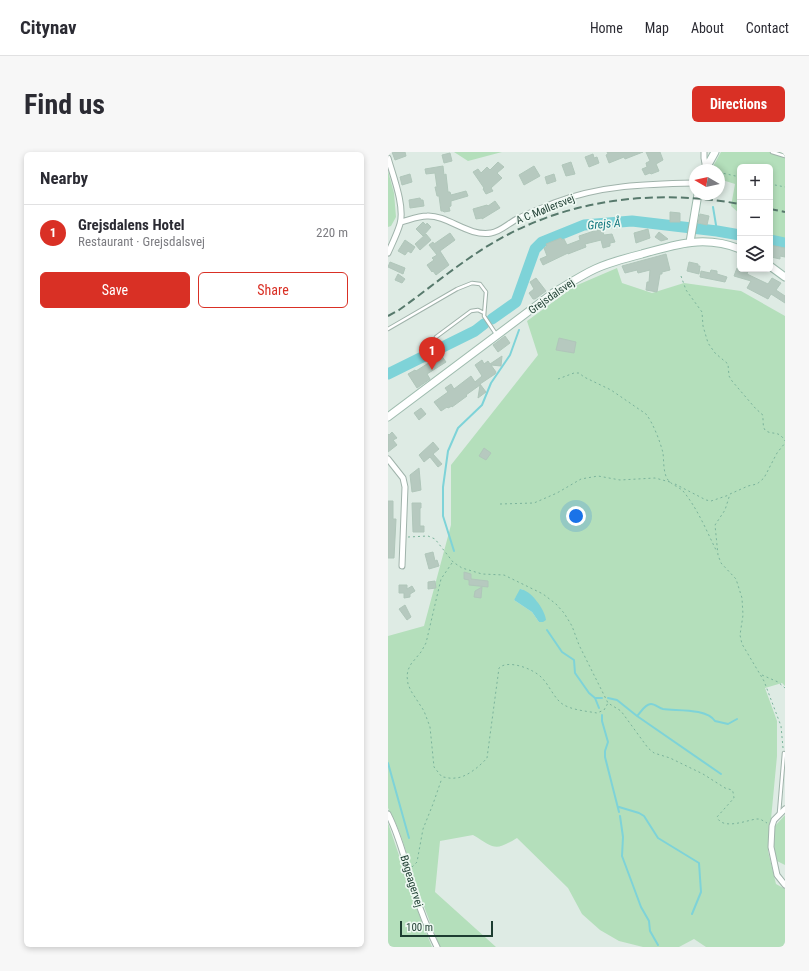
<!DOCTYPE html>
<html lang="en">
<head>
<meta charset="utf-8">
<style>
  :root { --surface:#fff; --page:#f7f7f7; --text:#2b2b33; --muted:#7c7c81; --line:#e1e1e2; --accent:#d93025 }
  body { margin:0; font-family:"Roboto Condensed",sans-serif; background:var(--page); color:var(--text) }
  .controls { position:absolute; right:12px; top:12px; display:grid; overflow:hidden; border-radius:6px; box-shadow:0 2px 6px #0003 }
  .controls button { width:36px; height:36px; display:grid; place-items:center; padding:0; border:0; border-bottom:1px solid var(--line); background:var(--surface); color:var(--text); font:20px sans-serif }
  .compass { position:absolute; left:301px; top:12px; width:36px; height:36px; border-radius:50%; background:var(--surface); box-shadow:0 2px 6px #0003; rotate:279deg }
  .scale { position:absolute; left:12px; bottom:10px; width:93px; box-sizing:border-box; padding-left:4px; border:2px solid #1d3d31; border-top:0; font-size:11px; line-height:14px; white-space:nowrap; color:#1d3d31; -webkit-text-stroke:3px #eef8f2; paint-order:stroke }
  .you { position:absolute; left:188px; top:364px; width:14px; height:14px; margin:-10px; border:3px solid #fff; border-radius:50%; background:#1a73e8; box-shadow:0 0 0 6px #1a73e833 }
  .badge { display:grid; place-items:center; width:26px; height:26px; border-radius:50%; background:var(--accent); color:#fff; font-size:13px; font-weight:700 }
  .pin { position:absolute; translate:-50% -33px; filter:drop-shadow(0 1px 2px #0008) }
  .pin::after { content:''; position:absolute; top:21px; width:14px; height:12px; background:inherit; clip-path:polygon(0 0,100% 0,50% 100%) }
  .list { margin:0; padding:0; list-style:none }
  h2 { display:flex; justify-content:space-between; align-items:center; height:52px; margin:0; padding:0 16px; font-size:17px }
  h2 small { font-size:13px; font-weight:400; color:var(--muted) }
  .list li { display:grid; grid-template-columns:26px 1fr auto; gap:12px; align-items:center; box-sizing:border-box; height:56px; padding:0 16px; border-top:1px solid var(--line) }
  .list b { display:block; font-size:15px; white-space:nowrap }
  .list p { margin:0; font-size:13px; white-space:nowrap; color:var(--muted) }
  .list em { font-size:13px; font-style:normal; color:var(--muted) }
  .actions { display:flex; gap:8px; padding:12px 16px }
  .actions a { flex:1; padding:9px 0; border:1px solid var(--accent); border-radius:6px; text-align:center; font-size:14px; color:var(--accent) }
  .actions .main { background:var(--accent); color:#fff }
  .icon { flex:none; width:22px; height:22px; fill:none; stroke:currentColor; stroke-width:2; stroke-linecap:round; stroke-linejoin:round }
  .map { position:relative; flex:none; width:397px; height:795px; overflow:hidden; border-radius:6px }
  header { display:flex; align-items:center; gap:24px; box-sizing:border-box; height:56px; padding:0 20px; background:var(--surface); border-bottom:1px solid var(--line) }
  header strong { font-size:19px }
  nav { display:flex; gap:22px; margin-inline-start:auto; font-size:14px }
  .intro { display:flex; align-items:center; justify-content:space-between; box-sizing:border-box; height:96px; padding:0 24px }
  h1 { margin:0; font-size:28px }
  .button { padding:10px 18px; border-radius:6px; background:var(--accent); color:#fff; font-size:14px; font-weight:700 }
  main { display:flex; gap:24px; padding:0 24px }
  aside { flex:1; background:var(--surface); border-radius:6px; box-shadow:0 2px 6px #0003 }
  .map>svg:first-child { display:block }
  .green { fill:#b4dfbb; fill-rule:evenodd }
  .water { fill:#7ed3d8 }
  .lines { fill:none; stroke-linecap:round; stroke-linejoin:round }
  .stream { stroke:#7ed3d8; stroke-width:2 }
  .river { stroke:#7ed3d8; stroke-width:11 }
  .building { fill:#b6c9bf; stroke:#b0c6ba }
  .lane-casing { stroke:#a0b3ab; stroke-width:4.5 }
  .street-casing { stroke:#a0b3ab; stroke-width:7 }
  .secondary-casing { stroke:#9ebbae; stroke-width:9 }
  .path { stroke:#7ab39b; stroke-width:1; stroke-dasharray:2 3; stroke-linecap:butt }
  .lane { stroke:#fff; stroke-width:2.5 }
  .street { stroke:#fff; stroke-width:5 }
  .secondary { stroke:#fff; stroke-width:7 }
  .rail { stroke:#57796c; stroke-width:2; stroke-dasharray:8 4; stroke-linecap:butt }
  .labels { text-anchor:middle; stroke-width:3.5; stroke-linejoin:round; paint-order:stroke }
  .street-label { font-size:11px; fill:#1d3d31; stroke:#eef8f2 }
  .water-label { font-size:12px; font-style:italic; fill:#11787f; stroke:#eef8f2 }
</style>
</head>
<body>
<header>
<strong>Citynav</strong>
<nav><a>Home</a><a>Map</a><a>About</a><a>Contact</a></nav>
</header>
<div class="intro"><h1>Find us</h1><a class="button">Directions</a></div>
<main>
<aside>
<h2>Nearby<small></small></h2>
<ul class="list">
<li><span class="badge">1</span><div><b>Grejsdalens Hotel</b><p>Restaurant · Grejsdalsvej</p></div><em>220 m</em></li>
</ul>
<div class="actions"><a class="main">Save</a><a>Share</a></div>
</aside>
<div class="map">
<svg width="397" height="795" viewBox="0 0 397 795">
  <rect width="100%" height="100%" fill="#deebe4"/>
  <path class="green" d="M66 0H114L80 9Z
    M333 0H397V88L382 86V15H352V62L343 54 347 32 331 27V18H323Z
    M0 19 6 41 8 65 3 74 0 75Z
    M229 116 234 131 264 141 296 131 353 139 397 164V534L394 531 377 536 389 569V604L380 699 388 732 397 737V795H318L306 787 291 795H255L231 789 212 778 194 762 180 736 129 686C106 700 107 696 85 683L52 689 47 740 108 795H52C42 771 33 747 25 722 18 700 12 676 0 656V484L36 474 63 373V313L150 203 139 169 187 134ZM134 437 151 470 144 460 126 448Z
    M397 663V713L387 708 386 693 387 674Z
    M0 671 33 768 44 795H0Z"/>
  <path class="water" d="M132 437C143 438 157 458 158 468L155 470H151L144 460 126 448Z"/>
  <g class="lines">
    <path class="stream" d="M325 55 329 79
      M66 399 55 364V335L60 299 70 276 94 253 103 231 122 203 131 178
      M159 478 174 500 186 508 187 521 201 541 207 546 211 556
      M208 546H214
      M220 546 229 548 249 564C253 560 257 552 263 552 267 552 271 556 275 557 289 559 318 556 327 569L340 572 349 567
      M214 563V569L220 590 217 599V605L231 660
      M249 564 333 622
      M0 611 21 686
      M231 655 251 661 256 664 270 686 311 711 313 740 304 762
      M232 664 235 685 234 704 253 755 261 769 262 779 270 793"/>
    <path class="river" d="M382 88 397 91
      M104 167 128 150 147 97 154 90 196 73 244 69 329 79 352 83
      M0 222 87 179 96 172"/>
  </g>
  <path class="building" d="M4 0H17L18 4 7 8Z
    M219 0H255L237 7 236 5 221 11 218 3 220 2Z
    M258 0H272L275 8 268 12 271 19 263 22 262 21 257 23 254 17 259 15 258 11 262 9Z
    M62 1 64 9 56 11 54 3Z
    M205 2 206 6 209 5 211 11 201 15 197 5Z
    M110 10 116 15 109 21 114 26 103 36 105 39 98 42 95 37 96 36 85 20 90 17 93 21 99 15 102 18Z
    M183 10 187 22 178 24 174 13Z
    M55 14 56 23 58 22 60 40H62L63 43 78 39 80 44 63 49V54L61 55 62 59 56 60 55 59H53L51 44H49L47 35H49L47 21 38 22 37 17Z
    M146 14 152 24 136 33 131 23Z
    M22 22 24 30 14 33 12 25Z
    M166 22 168 29 159 32 157 25Z
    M32 46 33 48H35L36 54 22 56 21 48Z
    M107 49 112 56 94 67V66L88 67 85 57 99 53 100 54Z
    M282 60 292 61V70H282Z
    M312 62 321 64 319 73 310 71Z
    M35 70 38 73 39 71 43 75 35 84 28 77Z
    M260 77 262 86 248 91 246 81Z
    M209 78H214L216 83 224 82 227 90 222 91V94L215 96 213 88 197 92 198 95 180 102V101L155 113 152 107 159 104 156 96 159 94 158 92 173 86 174 88 176 87 179 93 192 88 191 84Z
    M271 80 280 87 273 89 267 85Z
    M62 81 67 88 52 99 61 113 48 123 45 119 44 120 39 113 46 108 44 106 49 103 41 93 45 90 46 92Z
    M38 82 43 88 32 98 27 92Z
    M17 88 27 95 23 101 20 99 17 103 10 99Z
    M382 93 397 96V105L392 104V107L383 105Z
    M278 102 282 118 274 120V122H272L269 140 258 138 259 130H261L262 118 250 121 249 118 237 121 234 114Z
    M2 110 17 116 15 122 0 115Z
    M301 110 310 112V114H312L311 122 299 119Z
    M349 116 360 119 359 122 380 132 384 126 393 131 388 138 397 144V151L383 142 380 147 359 136 363 129 346 124Z
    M323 118 329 119V122L339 125 337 130 312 125 313 119 322 121Z
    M10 122 17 127 14 131 7 128Z
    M148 126 158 139 147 147H145L141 141 146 137 142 130Z
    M117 184 122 191 110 200 105 193Z
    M171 186 188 190 186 201 168 198Z
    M53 203 58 210 39 222 42 227 29 236 20 222 27 218 28 219Z
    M114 204 113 214 103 213 108 220 107 222 92 232 98 240 90 246 92 233 78 243 79 244 64 255V254L60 256 59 255 53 259 46 250 60 240 57 236 63 232 66 237 83 224 87 230 94 224 87 213 94 208 96 212 100 209 102 212Z
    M33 256 38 262 31 268 26 261Z
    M4 280 9 286 5 288 9 293 0 300V282L1 283Z
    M45 290 51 297 45 302 54 312 50 315 42 305 36 310 31 303Z
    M96 296 103 301 98 308 91 304Z
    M31 316 33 338 24 340 22 323Z
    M0 349H5V367H8L6 406H0Z
    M24 351H33V356H32V374H36V380H25Z
    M45 400 47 409 49 408 51 414 41 417 37 402Z
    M76 420 83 422V427L100 429V435L81 433V428L76 427Z
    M47 429 48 436 40 437V430Z
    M11 433H19V437L24 434 27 439 22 442V445L16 446V441H11Z
    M94 435 93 446 86 445 87 439Z
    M17 453 23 465 19 468 11 457Z"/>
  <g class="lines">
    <defs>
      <path id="lane" d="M384 0 397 4
        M0 177 69 137 84 131 92 132 98 140 96 164 108 182
        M48 185 83 159 90 158 96 161
        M391 661 396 601"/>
      <path id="street" d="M316 0V6L318 17
        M0 6C5 24 17 54 12 72 9 82 4 92 0 101
        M13 70C21 68 30 64 39 64 60 63 80 85 103 81 112 80 121 71 129 67 141 61 154 56 166 51 212 33 259 32 307 31
        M0 307 15 326 17 335 14 414
        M397 657 386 668 384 674 383 695 389 723 397 733
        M0 662C16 693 21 729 34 761 38 773 44 784 49 795"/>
      <path id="secondary" d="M317 18 327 0
        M302 90 310 42
        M382 114 397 125
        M0 265 165 141C179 133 192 124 207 117 222 110 238 106 254 102 288 92 317 83 352 97"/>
    </defs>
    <use href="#lane" class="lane-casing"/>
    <use href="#street" class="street-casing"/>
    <use href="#secondary" class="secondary-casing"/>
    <path class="path" d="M331 22 334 21 352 25
      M382 32 397 35
      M293 124 298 138 314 160 315 174 320 191 327 201 340 212 341 224 344 229 368 257 374 262C376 266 374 274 377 278 384 284 390 277 397 289
      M170 227 186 221H191L196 225 223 238 258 262C265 271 272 289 275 301 276 309 275 321 280 328 284 333 291 335 295 339 310 357 319 380 329 400
      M287 332 318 348 323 349 341 343
      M112 352 146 351 169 341 193 327 210 324 232 328 267 326 282 330
      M20 385 40 384 47 387 65 410 74 416 94 422 116 423 155 442 168 452 176 461 184 474 191 493 220 551 233 559 260 596 266 601 282 606 315 622 337 636 344 638 345 640 346 646 329 665C334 678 357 669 368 667H372L379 671
      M64 411 53 427 38 491 33 500 23 512 20 518 19 524 20 532 23 539 36 559 42 575 46 615 54 625C58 625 62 627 67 626 78 626 92 614 99 606L111 516C120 507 146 517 154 526 161 533 165 544 173 551 182 558 198 559 209 561L216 558 220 551
      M374 523 390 530 397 536
      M395 596 393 574 376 529 354 492 352 483 355 463 354 446 348 427 333 411 330 403 327 373 337 358 342 342 360 334 369 332 376 326 389 301 397 291
      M24 715 29 710 35 677 45 652 54 626"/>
    <use href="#lane" class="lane"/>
    <use href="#street" class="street"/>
    <use href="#secondary" class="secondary"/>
    <path class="rail" d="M382 57 397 60
      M0 164 11 158C46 133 83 101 121 82 193 45 273 38 352 52"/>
  </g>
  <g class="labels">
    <g class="street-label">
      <text transform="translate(157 57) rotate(-22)" y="4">A C Møllersvej</text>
      <text transform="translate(163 144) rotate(-35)" y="4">Grejsdalsvej</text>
      <text transform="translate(24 729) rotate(73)" y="4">Bøgeagervej</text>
    </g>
    <g class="water-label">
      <text transform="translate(216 72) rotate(-5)" y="4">Grejs Å</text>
    </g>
  </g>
</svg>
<div class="controls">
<button>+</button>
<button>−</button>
<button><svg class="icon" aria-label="layers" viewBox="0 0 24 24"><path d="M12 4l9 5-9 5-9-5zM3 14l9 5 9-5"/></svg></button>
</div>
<svg class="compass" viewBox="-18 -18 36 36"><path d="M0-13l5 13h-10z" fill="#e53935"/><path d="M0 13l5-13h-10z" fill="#7c7c81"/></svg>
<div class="scale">100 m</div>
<div class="you"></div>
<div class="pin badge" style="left:44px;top:218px">1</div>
</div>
</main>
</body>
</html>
